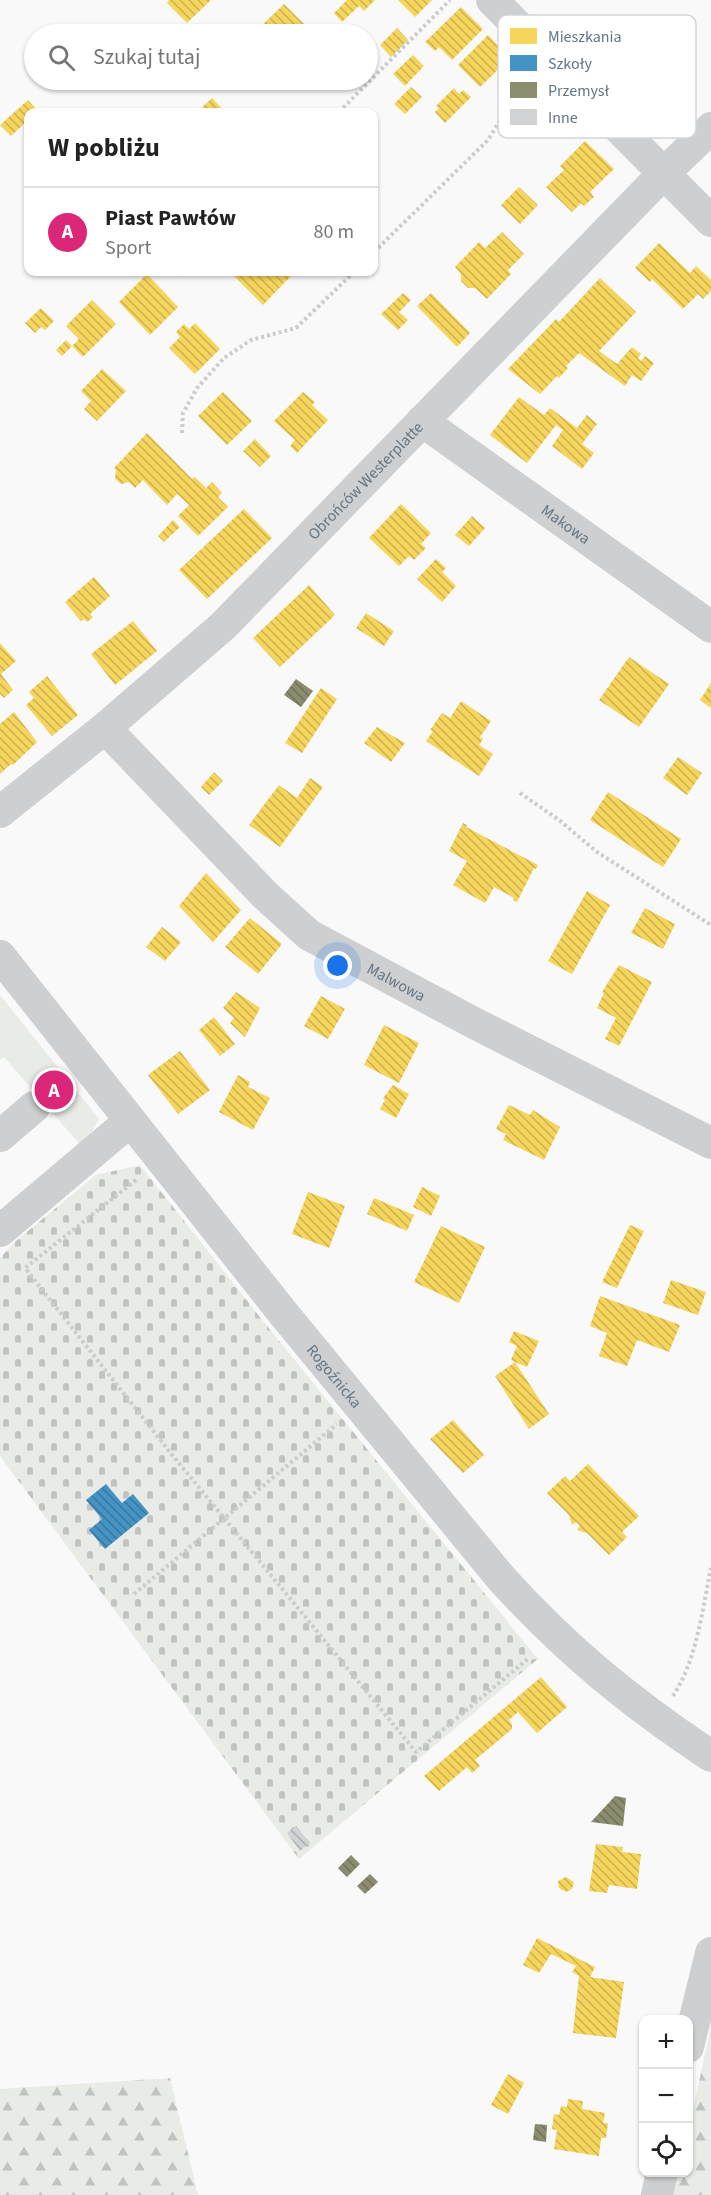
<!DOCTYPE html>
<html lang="pl">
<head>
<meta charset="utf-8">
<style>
  :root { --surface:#fff; --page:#f6f6f6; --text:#222; --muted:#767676; --line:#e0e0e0; --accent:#db2777 }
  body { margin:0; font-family:"Source Sans 3",sans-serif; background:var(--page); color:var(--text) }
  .controls { position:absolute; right:18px; bottom:18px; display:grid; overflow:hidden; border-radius:12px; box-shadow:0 2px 4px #0004 }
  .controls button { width:54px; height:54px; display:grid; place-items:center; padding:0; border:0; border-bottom:2px solid var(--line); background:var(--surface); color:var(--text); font:30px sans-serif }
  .you { position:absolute; left:338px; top:966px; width:21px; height:21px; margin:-15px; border:4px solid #fff; border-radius:50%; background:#1a73e8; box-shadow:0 0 0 9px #1a73e833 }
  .badge { display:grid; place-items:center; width:39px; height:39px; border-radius:50%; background:var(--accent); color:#fff; font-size:20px; font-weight:700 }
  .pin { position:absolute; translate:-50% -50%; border:3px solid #fff; box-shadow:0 2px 6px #0006 }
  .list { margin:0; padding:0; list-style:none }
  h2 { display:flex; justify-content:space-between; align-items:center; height:78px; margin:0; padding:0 24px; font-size:26px }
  h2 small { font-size:20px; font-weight:400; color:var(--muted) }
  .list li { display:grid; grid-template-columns:39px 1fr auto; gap:18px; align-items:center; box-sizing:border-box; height:90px; padding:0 24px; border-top:2px solid var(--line) }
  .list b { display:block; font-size:22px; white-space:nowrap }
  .list p { margin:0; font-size:20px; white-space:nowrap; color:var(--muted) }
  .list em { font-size:20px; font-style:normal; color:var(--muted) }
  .icon { flex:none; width:33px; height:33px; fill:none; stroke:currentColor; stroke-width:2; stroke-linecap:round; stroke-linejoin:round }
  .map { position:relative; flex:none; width:711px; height:2195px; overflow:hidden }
  .search { position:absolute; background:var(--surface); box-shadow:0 2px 4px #0004; left:24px; top:24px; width:354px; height:66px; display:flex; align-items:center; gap:15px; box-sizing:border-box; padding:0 21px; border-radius:33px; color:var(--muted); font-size:22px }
  .panel { position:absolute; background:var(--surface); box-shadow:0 2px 4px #0004; left:24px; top:108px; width:354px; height:168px; border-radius:12px }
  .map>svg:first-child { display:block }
  .forest { fill:url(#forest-firs) }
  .cemetery { fill:url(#cemetery-stones) }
  .garden { fill:#e8ebe6 }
  .homes { fill:url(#homes-back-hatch) }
  .schools { fill:url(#schools-back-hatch) }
  .industry { fill:url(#industry-back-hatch) }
  .building { fill:url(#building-back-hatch) }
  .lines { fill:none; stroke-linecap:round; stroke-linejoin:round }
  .path { stroke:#cbcccd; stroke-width:4; stroke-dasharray:3 3; stroke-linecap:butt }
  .minor { stroke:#cecfd0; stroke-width:32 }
  .labels { text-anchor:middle; stroke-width:6; stroke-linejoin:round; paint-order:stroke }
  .street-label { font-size:16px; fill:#657683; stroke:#fff }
  .key { fill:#fff; stroke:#d1d6da; stroke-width:1.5 }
  .key-label { font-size:16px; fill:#657683 }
</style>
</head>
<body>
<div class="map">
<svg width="711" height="2195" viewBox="0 0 711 2195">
  <defs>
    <pattern id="forest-firs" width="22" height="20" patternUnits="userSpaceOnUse" patternTransform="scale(1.5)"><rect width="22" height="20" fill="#e8ebe6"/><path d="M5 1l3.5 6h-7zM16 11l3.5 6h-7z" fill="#c0c3c0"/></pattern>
    <pattern id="cemetery-stones" width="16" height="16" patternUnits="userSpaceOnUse" patternTransform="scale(1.5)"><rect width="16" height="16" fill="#e8ebe6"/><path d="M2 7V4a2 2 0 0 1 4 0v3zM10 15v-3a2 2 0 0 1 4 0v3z" fill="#c0c3c0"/></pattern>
    <pattern id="homes-back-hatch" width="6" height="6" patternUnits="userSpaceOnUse" patternTransform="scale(1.5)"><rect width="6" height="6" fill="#f6d55c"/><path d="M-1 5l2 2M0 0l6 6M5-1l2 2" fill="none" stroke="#cbb151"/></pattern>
    <pattern id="schools-back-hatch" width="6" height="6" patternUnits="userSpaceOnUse" patternTransform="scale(1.5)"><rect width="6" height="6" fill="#4393c3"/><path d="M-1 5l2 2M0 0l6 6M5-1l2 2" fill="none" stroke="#3a779c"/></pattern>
    <pattern id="industry-back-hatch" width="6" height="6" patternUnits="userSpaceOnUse" patternTransform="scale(1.5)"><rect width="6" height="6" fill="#8c8c6e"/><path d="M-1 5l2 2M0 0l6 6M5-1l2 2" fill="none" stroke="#70725c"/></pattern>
    <pattern id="building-back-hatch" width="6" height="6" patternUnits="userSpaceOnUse" patternTransform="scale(1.5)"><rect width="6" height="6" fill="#d0d2d3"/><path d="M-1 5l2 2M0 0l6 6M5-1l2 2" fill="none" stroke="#acafb1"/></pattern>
  </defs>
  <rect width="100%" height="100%" fill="#f9f9f9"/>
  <path class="forest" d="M711 2027V2195H669L676 2173 688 2172 689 2127Z
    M170 2078 198 2195H0V2089Z"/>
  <path class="cemetery" d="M140 1165 267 1326 538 1659 299 1859 0 1456V1258L17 1240 96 1175Z"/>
  <path class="garden" d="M0 995 99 1119 83 1148 4 1057 0 1060Z"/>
  <path class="homes" d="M169 0H211L187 23 167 3Z
    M347 0H375L364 11 359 6 342 22 334 13Z
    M398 0H432L415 17Z
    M284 4 314 34H260L256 31Z
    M461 7 483 29 452 60 439 47 435 51 425 42Z
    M397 28 408 40 391 57 380 45Z
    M488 35 510 58 480 87 458 65Z
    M413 55 424 66 405 86 393 74Z
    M411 87 422 97 405 114 394 104Z
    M454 88 459 94 463 90 471 97 445 123 435 112 439 108 436 106Z
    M212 98 225 112H197Z
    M28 100 38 111 28 112V120L11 136 0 125Z
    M585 141 614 169 590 192 594 197 584 206 581 203 572 212 546 187 564 170 560 166Z
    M519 187 538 205 520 224 501 205Z
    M502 232 524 254 508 270 511 274 487 299 475 288H468L461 281V274L455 267 479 242 485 248Z
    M659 243 690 273 696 266 711 280V291L703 299 698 294 683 309 652 279 650 282 635 268Z
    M239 272H286L291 276 263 305 234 276Z
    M147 274 178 307 150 335 119 302Z
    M600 278 636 312 599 351 617 364 632 347 641 354 638 358 641 361 645 356 654 363 641 381 632 375 625 386 579 353 566 366 568 368 559 378 557 376 540 394 508 369 556 319 559 322Z
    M403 293 411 300 399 312 408 320 398 330 381 314Z
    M431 293 470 333 457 347 417 306Z
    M92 300 116 324 83 357 72 346 79 339 66 326Z
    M41 308 54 321 45 330 41 327 35 333 25 323Z
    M195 323 220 349 195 374 169 348 180 337 176 332 184 324 189 329Z
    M66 340 72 346 62 356 56 350Z
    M102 369 126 391 97 421 84 409 91 401 81 391Z
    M223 392 252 421 227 445 198 416Z
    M303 392 315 402 312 405 328 420 297 453 290 446 295 440 274 421Z
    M519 397 544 415 550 408 577 428 587 415 597 424 582 444 594 453 582 469 552 446 563 430 556 425 527 463 490 435Z
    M147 433 192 479 195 477 206 488 212 482 222 493 218 497 228 507 198 536 178 516 189 505 177 494 167 505 143 480 135 488 129 482 121 484 115 479 116 470 114 468Z
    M255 439 271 456 260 467 243 451Z
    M401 504 431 533 421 544 426 548 414 560 409 556 399 566 369 538Z
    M244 509 272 538 207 599 179 570Z
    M472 516 485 528 469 546 455 535Z
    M173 520 180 527 164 542 158 536Z
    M436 559 446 568 442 572 456 586 442 602 417 579Z
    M94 577 110 596 90 614 93 617 87 622 84 619 81 621 65 602Z
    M309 585 335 615 280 667 253 638Z
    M366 613 394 631 384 646 356 628Z
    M133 621 157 651 115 685 91 654Z
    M0 643 16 661 1 674 13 690 4 698 0 694Z
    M629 657 669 684 639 727 599 700Z
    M47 676 78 715 52 736 26 705 34 698 29 692Z
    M711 683V708L700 700Z
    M321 688 337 699 302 753 285 743Z
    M461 701 491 721 480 737 483 739 479 745 493 754 479 776 426 741 433 731 430 730 442 713 450 718Z
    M14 712 37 742 13 765 11 764 0 774V724Z
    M377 727 405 743 391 762 364 743Z
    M678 757 702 773 687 795 663 778Z
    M214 772 223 781 209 795 201 787Z
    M310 778 323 787 280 847 249 825 279 785 297 798Z
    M608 792 681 839 663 867 590 820Z
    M463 823 467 825 466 827 538 865 536 869 534 868 517 902 513 900 514 898 494 887 485 903 453 885 467 861 449 851Z
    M206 873 241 910 213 942 179 906Z
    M587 891 610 905 572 974 548 961Z
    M645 908 675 924 663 949 631 933Z
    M250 918 282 944 258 974 225 947Z
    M162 927 181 942 165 961 146 947Z
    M619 965 652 982 619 1046 605 1039 616 1018 597 1008 604 993 602 992Z
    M236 992 260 1008 245 1037 230 1023 234 1018 223 1008Z
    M321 996 345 1009 328 1039 304 1026Z
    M214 1017 235 1044 220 1056 199 1030Z
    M384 1025 419 1043 399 1083 364 1065Z
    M180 1051 210 1090 178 1114 148 1075Z
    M238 1075 250 1082 248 1087 270 1098 253 1130 219 1112Z
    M393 1085 409 1094 396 1118 380 1109 385 1100 383 1098Z
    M509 1105 530 1115 533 1110 560 1127 544 1160 503 1140 506 1134 496 1129Z
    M422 1187 440 1196 431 1216 413 1207Z
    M308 1192 345 1206 329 1248 292 1234Z
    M374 1198 414 1215 407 1231 367 1214Z
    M630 1225 644 1231 617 1288 602 1282Z
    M441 1226 485 1247 459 1303 414 1282Z
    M671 1280 706 1292 698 1315 663 1303Z
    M600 1296 680 1325 669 1352 637 1340 627 1366 599 1356 607 1333 590 1326Z
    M514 1331 539 1341 527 1367 515 1362 549 1414 529 1429 495 1376 515 1362 511 1360 517 1346 509 1342Z
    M453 1420 484 1455 463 1473 430 1439Z
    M588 1464 639 1516 622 1532 627 1537 609 1555 587 1533 577 1530 580 1526 576 1522 572 1525 569 1515 547 1493 565 1476 570 1481Z
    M541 1677 567 1707 537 1733 518 1712 509 1720 512 1724V1729L475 1760 480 1766 472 1773 467 1767 439 1791 424 1776Z
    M596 1844 623 1847 622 1852 641 1854 637 1889 609 1885 607 1893 589 1891Z
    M566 1877 574 1882 572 1889 566 1892 559 1888 558 1881Z
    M537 1938 595 1967 590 1977 624 1982 616 2038 573 2033 579 1976 572 1972 576 1966 551 1954 539 1973 523 1965Z
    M508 2074 524 2083 508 2114 491 2105Z
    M568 2099 583 2101 582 2109 605 2113 603 2123H608L606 2138H601L599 2156 554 2149 557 2130 552 2129 554 2114 559 2115 561 2106 567 2107Z"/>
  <path class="schools" d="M106 1484 122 1503 133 1494 149 1513 105 1549 89 1530 102 1519 86 1500Z"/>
  <path class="industry" d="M296 679 313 691 301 707 284 695Z
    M615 1796 626 1798 623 1826 591 1822Z
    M351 1855 360 1864 347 1877 338 1868Z
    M370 1874 378 1882 365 1894 357 1886Z
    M535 2124 547 2125 546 2142 533 2140Z"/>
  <path class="building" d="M296 1826 310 1843 300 1851 287 1833Z"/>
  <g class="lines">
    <path class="path" d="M339 112 450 0
      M374 252 488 140 516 95 526 73
      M180 275 183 272
      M182 433 183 413 197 388 224 358 251 340 296 328 354 272
      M520 793 559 820 597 852 711 925
      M136 1180 25 1268 169 1451 416 1752 529 1658
      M134 1594 337 1424
      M673 1696C697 1659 702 1611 711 1568"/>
    <g class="minor">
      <path d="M492 0 711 221"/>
      <path id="s1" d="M422 421 711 627"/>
      <path id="s2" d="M105 728 265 895 309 935 476 1024 711 1143"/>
      <path id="s3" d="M0 812 105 728 223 626 664 173 711 128"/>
      <path id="s4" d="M0 956 283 1313 501 1578C566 1650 630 1702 711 1756"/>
      <path d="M0 1136 34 1107"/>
      <path d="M0 1231 130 1121"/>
      <path d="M688 2047 711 1953"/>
      <path d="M657 2195 662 2172"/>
    </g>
  </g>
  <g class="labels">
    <g class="street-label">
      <text dy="6" stroke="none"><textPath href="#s3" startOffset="494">Obrońców Westerplatte</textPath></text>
      <text dy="6" stroke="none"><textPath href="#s1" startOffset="177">Makowa</textPath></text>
      <text dy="6" stroke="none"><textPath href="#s2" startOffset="390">Malwowa</textPath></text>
      <text dy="6" stroke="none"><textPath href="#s4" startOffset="537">Rogoźnicka</textPath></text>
    </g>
  </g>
  <rect x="498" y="15" width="198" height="123" rx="9" class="key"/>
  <rect x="510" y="28" width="27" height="16" fill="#f6d55c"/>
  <rect x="510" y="55" width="27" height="16" fill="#4393c3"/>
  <rect x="510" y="82" width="27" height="16" fill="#8c8c6e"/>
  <rect x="510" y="109" width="27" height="16" fill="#d0d2d3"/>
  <g class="key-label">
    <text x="548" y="42">Mieszkania</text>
    <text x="548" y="69">Szkoły</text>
    <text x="548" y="96">Przemysł</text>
    <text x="548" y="123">Inne</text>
  </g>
</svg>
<div class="controls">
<button>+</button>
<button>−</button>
<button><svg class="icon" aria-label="locate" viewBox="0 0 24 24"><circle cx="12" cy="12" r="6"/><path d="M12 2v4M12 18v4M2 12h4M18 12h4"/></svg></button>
</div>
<div class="you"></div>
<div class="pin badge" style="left:54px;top:1090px">A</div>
<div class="search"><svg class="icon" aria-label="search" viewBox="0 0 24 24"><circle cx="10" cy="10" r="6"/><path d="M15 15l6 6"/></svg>Szukaj tutaj</div>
<section class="panel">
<h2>W pobliżu<small></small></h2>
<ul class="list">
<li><span class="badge">A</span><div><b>Piast Pawłów</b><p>Sport</p></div><em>80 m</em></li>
</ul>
</section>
</div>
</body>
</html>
